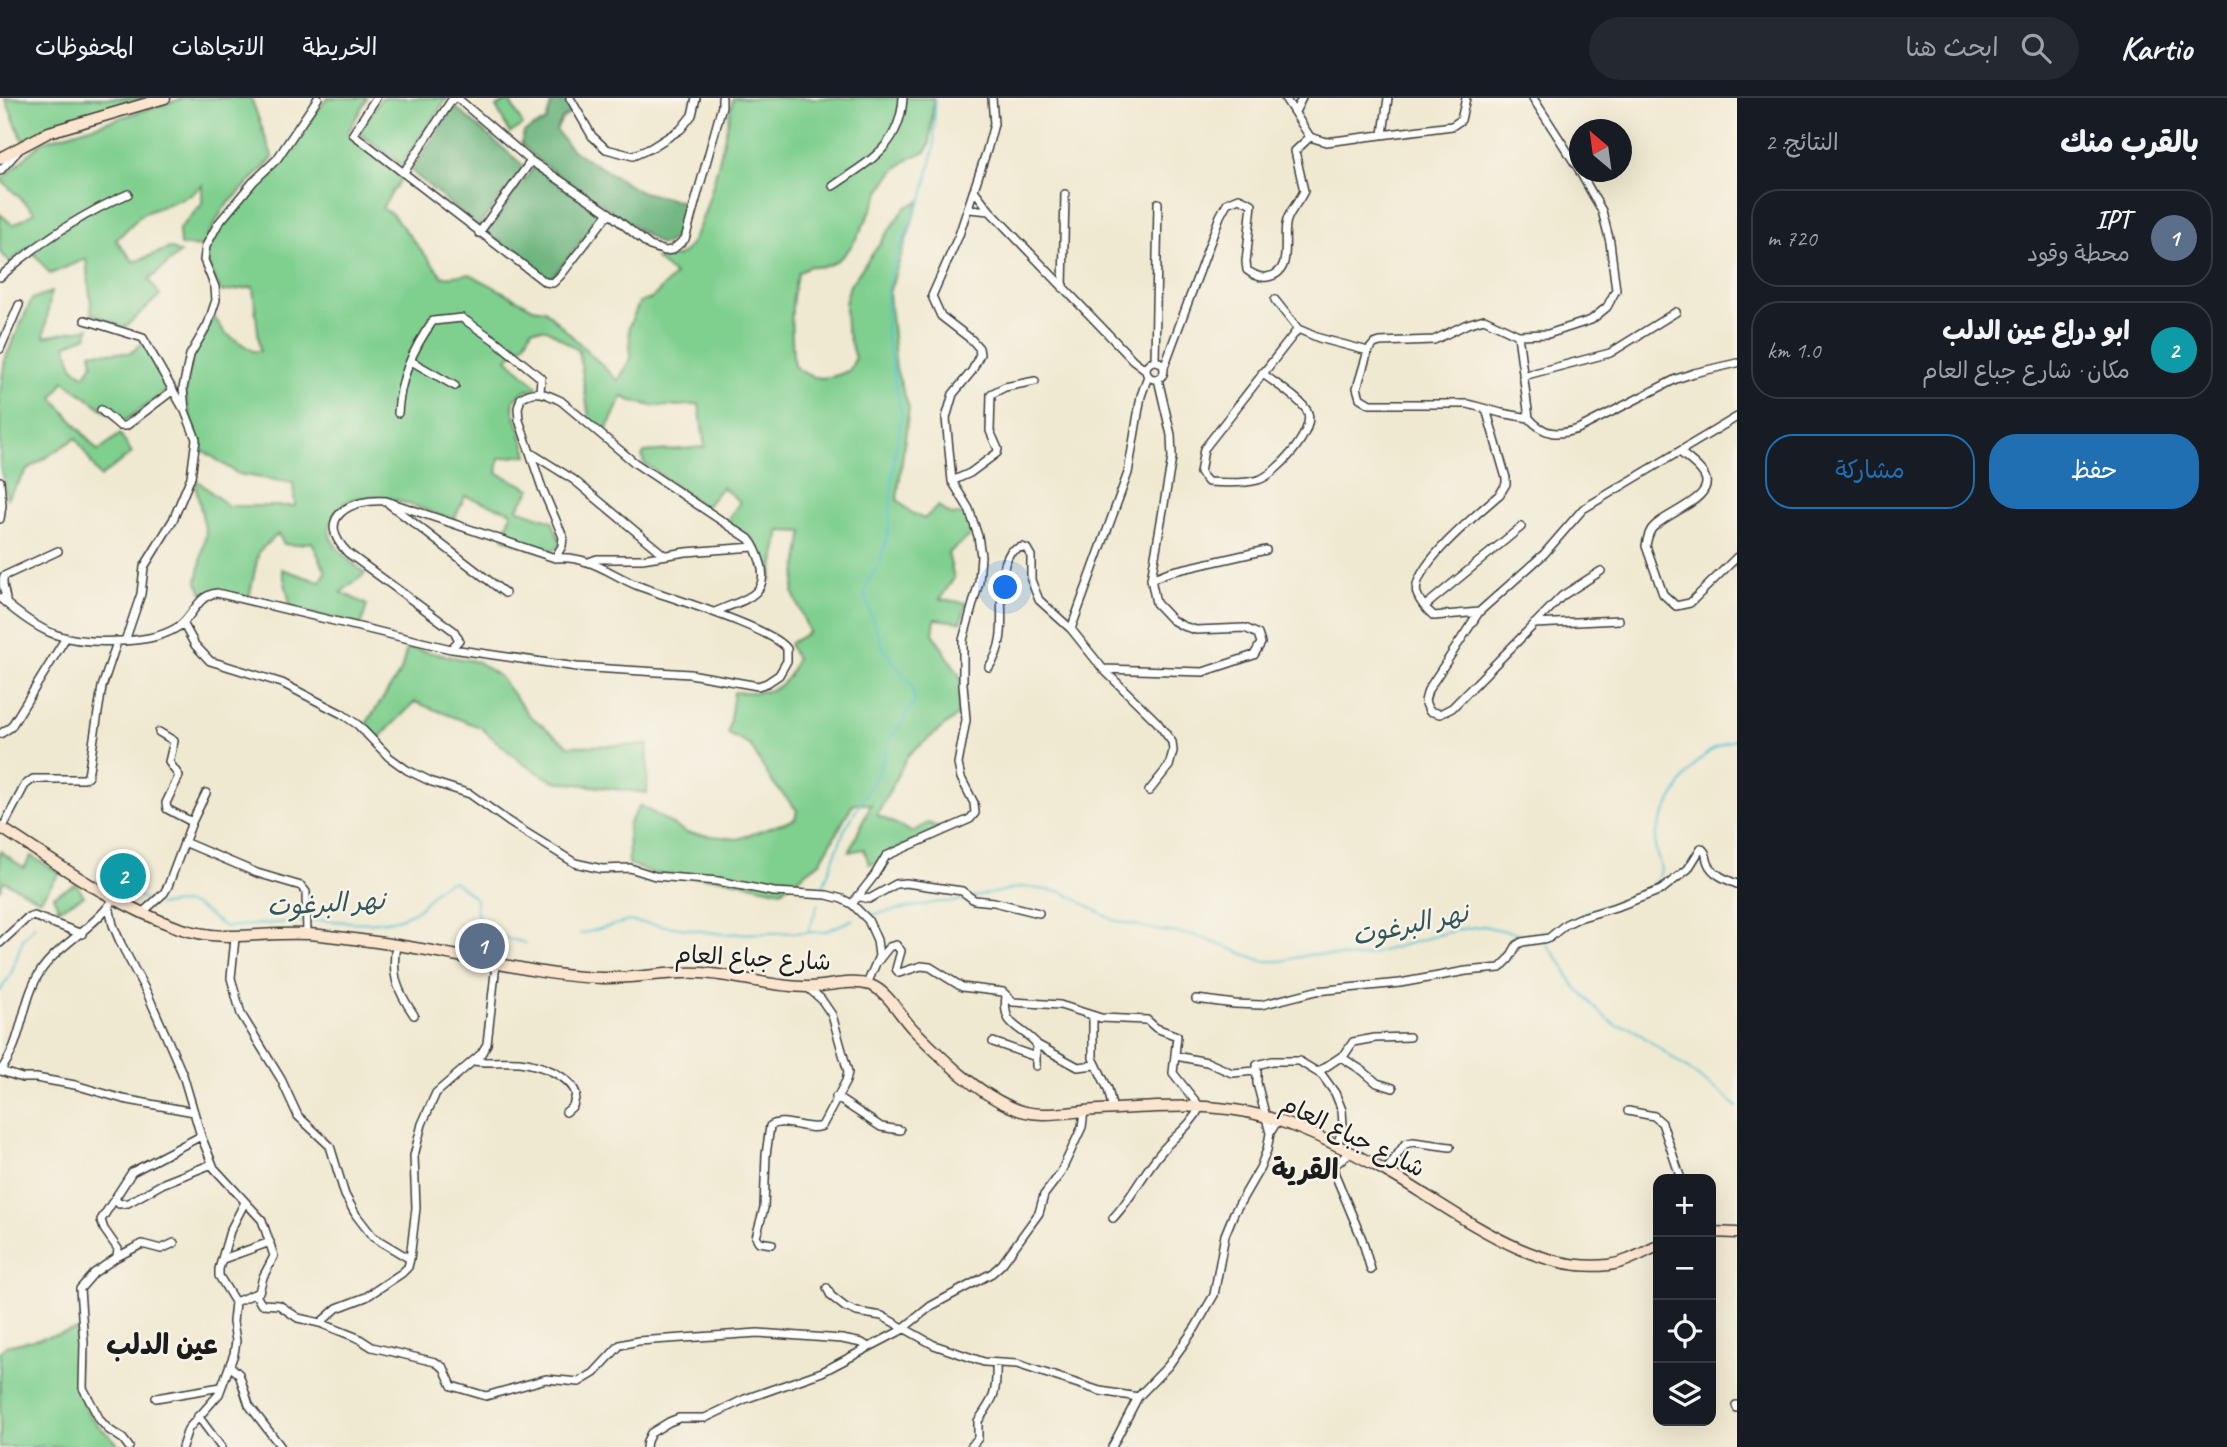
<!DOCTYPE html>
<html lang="ar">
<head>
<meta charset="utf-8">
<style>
  :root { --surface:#171b24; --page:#242831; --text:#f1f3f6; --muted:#9ea1a6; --line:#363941; --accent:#1f6fb2 }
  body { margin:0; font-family:Caveat,"Playpen Sans Arabic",sans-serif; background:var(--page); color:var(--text); direction:rtl }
  .controls { position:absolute; right:21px; bottom:21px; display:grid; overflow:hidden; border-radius:14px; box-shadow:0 7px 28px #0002 }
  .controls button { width:63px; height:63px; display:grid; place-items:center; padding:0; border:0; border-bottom:2px solid var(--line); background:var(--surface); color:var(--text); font:35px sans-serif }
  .compass { position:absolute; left:1569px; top:21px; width:63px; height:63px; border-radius:50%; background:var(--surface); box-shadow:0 7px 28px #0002; rotate:331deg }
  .you { position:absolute; left:1006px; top:490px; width:24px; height:24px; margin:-18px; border:5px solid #fff; border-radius:50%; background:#1a73e8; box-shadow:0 0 0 10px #1a73e833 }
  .badge { display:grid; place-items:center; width:46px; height:46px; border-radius:50%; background:var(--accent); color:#fff; font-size:23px; font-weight:700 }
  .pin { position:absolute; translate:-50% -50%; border:4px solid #fff; box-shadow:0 2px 7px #0006 }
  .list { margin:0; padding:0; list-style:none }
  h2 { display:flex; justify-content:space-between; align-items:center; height:91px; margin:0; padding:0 28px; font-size:30px }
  h2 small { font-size:23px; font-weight:400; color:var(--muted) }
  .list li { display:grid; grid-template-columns:46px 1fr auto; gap:21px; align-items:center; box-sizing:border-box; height:98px; margin:0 14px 14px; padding:0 14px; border:2px solid var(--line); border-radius:28px }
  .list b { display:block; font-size:26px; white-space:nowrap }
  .list p { margin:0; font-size:23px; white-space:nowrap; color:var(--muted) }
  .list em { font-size:23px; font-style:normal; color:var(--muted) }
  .actions { display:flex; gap:14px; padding:21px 28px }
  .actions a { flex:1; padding:16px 0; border:2px solid var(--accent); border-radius:28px; text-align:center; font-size:24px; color:var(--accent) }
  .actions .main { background:var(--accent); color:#fff }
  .icon { flex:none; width:38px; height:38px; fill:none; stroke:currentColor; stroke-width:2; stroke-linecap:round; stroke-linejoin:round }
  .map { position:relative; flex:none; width:1737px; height:1349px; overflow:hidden; direction:ltr }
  header { display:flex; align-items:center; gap:42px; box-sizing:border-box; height:98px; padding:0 35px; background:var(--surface); border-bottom:2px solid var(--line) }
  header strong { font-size:33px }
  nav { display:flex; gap:38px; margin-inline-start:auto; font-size:24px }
  .search { width:490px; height:63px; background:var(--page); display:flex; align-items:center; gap:18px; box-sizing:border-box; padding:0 24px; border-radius:38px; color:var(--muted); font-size:26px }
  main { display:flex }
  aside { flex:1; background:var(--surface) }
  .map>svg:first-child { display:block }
  .green { fill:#7fcf8f; stroke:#4e7656; stroke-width:2 }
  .forest { fill:#67b27a; stroke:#42674b; stroke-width:2 }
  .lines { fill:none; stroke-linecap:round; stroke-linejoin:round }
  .stream { stroke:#55c0d0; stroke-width:2 }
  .street-casing { stroke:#3c3b37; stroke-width:10 }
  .secondary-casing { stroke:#3c3b37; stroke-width:13 }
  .street { stroke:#fff; stroke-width:7 }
  .secondary { stroke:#fbe5cf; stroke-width:10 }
  .labels { text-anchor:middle; stroke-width:5; stroke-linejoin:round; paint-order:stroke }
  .street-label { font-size:24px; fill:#1c1c1c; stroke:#f7f3e8 }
  .water-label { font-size:26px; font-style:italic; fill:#30555b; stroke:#f7f3e8 }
  .quarter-label { font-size:28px; font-weight:bold; fill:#1c1c1c; stroke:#f7f3e8 }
</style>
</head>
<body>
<header>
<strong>Kartio</strong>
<div class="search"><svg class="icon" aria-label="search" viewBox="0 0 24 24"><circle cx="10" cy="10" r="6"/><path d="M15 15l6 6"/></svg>ابحث هنا</div>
<nav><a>الخريطة</a><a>الاتجاهات</a><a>المحفوظات</a></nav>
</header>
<main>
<aside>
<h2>بالقرب منك<small>النتائج: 2</small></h2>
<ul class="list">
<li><span class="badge" style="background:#5c6f8a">1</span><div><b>IPT</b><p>محطة وقود</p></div><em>720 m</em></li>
<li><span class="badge" style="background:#0f9aa8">2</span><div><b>ابو دراع عين الدلب</b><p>مكان · شارع جباع العام</p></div><em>1.0 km</em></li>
</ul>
<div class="actions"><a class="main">حفظ</a><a>مشاركة</a></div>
</aside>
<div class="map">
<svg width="1737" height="1349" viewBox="0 0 1737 1349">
  <rect width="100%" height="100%" fill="#f7f3e8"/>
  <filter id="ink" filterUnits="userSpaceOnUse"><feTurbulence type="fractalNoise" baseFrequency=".0143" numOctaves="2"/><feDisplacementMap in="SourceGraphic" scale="14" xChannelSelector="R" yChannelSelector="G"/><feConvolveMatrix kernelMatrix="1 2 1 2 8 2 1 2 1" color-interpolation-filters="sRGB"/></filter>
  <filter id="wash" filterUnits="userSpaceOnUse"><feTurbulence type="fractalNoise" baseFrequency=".00686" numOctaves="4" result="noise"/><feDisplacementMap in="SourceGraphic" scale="28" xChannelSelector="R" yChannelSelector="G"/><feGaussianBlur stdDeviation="1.57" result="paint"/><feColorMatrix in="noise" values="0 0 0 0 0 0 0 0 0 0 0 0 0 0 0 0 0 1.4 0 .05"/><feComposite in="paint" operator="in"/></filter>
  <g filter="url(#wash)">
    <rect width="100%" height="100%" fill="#f0e9d1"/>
    <path class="green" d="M5 0H157L23 43Z
      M184 0H251L273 60 223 111 202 149 180 147 179 131 202 106V87L191 97 142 116 116 142 134 164 170 150 180 155 149 182 160 197 124 230 92 215 86 161 50 176 29 149 10 164 0 154V116L13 127 35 114 1 82 42 44Z
      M328 0H367L347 36 402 79 382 110 392 116 443 179 470 176 533 210 545 212 618 283 631 260 629 229 639 205 651 201 675 177 656 161C664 160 676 161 682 156 706 138 726 32 733 0H934L930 45 926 54C911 57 896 69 887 82 868 109 853 177 810 168L798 175C789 206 791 236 794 268 813 284 829 282 850 272L855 261 846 229 845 205 850 187 906 109 919 103 889 195 896 271 909 310 897 401 911 415 924 421 938 408 951 417 966 415 974 435 948 455 954 480 940 501 967 505 961 524 935 521 933 535 961 580 958 617 908 657 877 717 912 734 928 725 941 730 888 755 878 764 869 766 864 751 849 754 871 706H853L820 764 781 793 726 781 652 775 629 766 628 727 640 707 687 735 738 741 795 721 797 712 772 684 750 647 728 636 734 594C767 595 785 596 796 561L789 546 809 534 793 495 803 434 780 433 771 481C758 444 757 445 726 424L740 404 722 389 705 410 644 365 642 358 645 354 705 349 699 306C670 309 649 311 622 299L605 335 590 326 579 253 547 231H532L525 245 507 261 537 288 536 291 524 293 514 302 513 311 528 357 499 360 497 375 531 391 517 411 552 423 561 446C548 462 520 446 503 440L512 414 465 398 454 422C432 415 408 404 386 400 378 399 366 399 358 400 342 402 324 423 331 440 337 454 354 465 365 476L341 494 367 507 361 527 291 511 282 471 320 484 326 474 312 444 293 447 284 446 278 436 259 453 249 500 213 493 203 496 197 484 206 435 194 380 228 408H295L293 385 238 376 198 349 185 297 192 258 214 219 225 235 253 253H260L253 189 222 194C217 184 204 166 207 154 212 131 256 93 272 74 292 51 307 23 328 0Z
      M381 0H447L402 67 359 35Z
      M509 2 523 27 510 35 496 9Z
      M51 194 44 239 89 230 87 238 66 247 73 269 84 278 93 265 91 254 131 255 143 244 168 292 122 325 64 283 53 300 98 353 120 336 132 355 100 379 76 340 28 371 7 400 0 368V295L5 261 32 201Z
      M407 550 478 564 499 578 529 617 569 648 648 647 647 695 553 683 522 665 480 629 415 604 379 640 366 626 401 573Z
      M0 753 24 770 31 758 60 775 40 802 4 783 0 792Z
      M76 786 84 798 59 811 53 798Z
      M77 1232C76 1268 72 1297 97 1326 105 1335 114 1339 120 1349H0V1254L6 1248Z"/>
    <path class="forest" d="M553 0H565L574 13 562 21 556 32 571 51 639 93 687 105C682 121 680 146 661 147L537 62 521 45 524 34 546 23Z
      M454 8 525 69 478 129 411 73Z
      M534 69 603 117 550 182 486 134Z"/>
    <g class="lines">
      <path class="stream" d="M98 782H102
        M821 794 844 733 879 673 889 643 915 604 912 588 884 552 865 499 867 486 880 465 888 435 894 361 902 318 886 236 887 191 897 156 923 98 934 51 935 0
        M133 796 149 803
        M973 799 1023 789 1063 794 1113 822 1162 833 1194 837 1263 863H1281L1313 856 1357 860 1456 832 1483 828 1534 839
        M157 807C169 807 185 802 197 809 207 814 215 824 226 829L304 823
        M1586 815C1606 807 1646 799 1658 781 1666 769 1654 758 1655 745 1657 722 1686 673 1704 658 1714 649 1724 645 1737 641
        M870 817 938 804H953L968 800
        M310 822C344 822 381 831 412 815 430 806 432 786 454 783L476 801C475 838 497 838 526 845
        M808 834 818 806
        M580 836 629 823 723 836 824 834 854 821
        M1546 846 1563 867 1572 885 1597 912 1616 928 1630 929 1721 995 1737 1009
        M0 893 11 876 23 841 35 827"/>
    </g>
  </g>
  <g filter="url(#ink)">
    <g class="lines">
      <defs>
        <path id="street" d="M376 0 353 36 545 184 553 185 561 177 609 115
          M457 0 531 63 609 115 650 148 665 153 672 152 685 141 722 8V0
          M570 0 592 38 606 51 633 58 651 50 681 31 692 17 696 0
          M1285 0 1310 39 1326 44 1452 28 1461 22 1466 0
          M1533 0 1580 73
          M1295 14 1302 0
          M1383 36 1388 0
          M0 73 18 53
          M404 74 453 0
          M833 88C869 63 900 49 903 0
          M974 92 990 113
          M969 111 990 113 1133 262 1145 271
          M479 135 531 63
          M0 179C39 144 80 117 128 96
          M1063 190 1065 96
          M1275 202 1298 231 1319 240 1368 253
          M85 222 143 240 183 310
          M1518 237 1529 320C1544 337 1557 338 1578 331L1676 281 1694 275 1737 265
          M0 251 19 207
          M1146 272a9 9 0 1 1 18 0a9 9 0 1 1-18 0Z
          M411 263 455 288
          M1155 263 1158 105
          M1164 269 1220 118 1227 105 1239 100 1252 106 1246 164 1247 172C1252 176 1260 180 1267 179 1295 175 1281 140 1287 122 1291 111 1299 104 1304 93L1295 53 1310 39
          M1262 275C1273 284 1304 303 1308 315 1314 335 1276 377 1258 382 1243 386 1224 385 1208 384L1200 375 1204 351 1298 231
          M1523 278 1610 255 1676 214
          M101 312 120 328H126L172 293
          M398 315C400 281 413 250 433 223L462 220 497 244 541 280 540 294
          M1529 320 1501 315 1468 306H1370L1360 300 1357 290 1368 253 1374 246 1380 244 1434 242 1467 226 1484 221 1518 237 1548 236 1591 222 1607 209 1616 192 1610 144 1602 113 1580 74
          M1680 354C1688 361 1699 368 1704 377 1718 401 1661 416 1651 432 1648 437 1647 442 1646 448L1663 496 1676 508 1690 505 1737 459
          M531 355 574 382 664 457
          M0 383 2 407 0 421
          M952 383 970 375 997 355 998 351 990 333 991 296 1005 289 1035 283
          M389 406 505 495
          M589 464 597 461H642L686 454 754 449
          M1601 473 1562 498 1452 610 1440 616 1429 613 1425 603 1428 592 1479 514 1544 456 1583 411 1737 319
          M1151 481 1169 474 1266 452
          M0 500C42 537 65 546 121 543 141 542 160 540 178 529 193 519 197 497 217 495L451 551 459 542 454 533 348 455C313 420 351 400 386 403L555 460 562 448 563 439 542 390 519 322 518 310 521 300C535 290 547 296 561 303L635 365 749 441C755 448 758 456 761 466 770 500 740 502 715 514
          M6 505C7 495 0 487 4 478L58 453
          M1425 508 1521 429
          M1479 514 1434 518C1428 513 1420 504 1417 496 1409 470 1482 412 1500 396L1506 386V380L1486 311
          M183 525 195 547 210 563 282 585 342 616 358 627 389 659 407 672 432 684 470 696 509 724 575 765 602 771 630 770 655 778 718 783 774 794 827 797 842 801 852 806 868 822 877 842 879 858 867 886
          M1534 526 1619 522
          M1071 531 1128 375 1141 298 1148 278
          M125 543 141 496 144 469 173 422 191 379 196 341 185 313 183 290 190 257 208 226 216 202 215 189 204 162 206 148 218 126 253 84 277 61 318 0
          M452 551 577 569 690 576 758 588 767 585 779 577 787 563V551C775 531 664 498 636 487 619 480 604 469 587 464 576 460 566 459 555 460
          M989 569C1015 534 989 488 1011 453L1022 449 1027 451 1031 458V482L1039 502 1071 531 1103 571 1157 624 1172 644 1173 653 1169 668 1149 693
          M1103 571 1203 574 1254 557 1261 545 1258 536 1245 530 1196 532 1183 528 1172 522 1156 505 1151 481 1172 360 1171 337 1158 281
          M159 634 174 643 169 664 179 678 166 705 167 711 192 724
          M0 636 11 629 65 541
          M2 731 25 687 33 681H84L88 678 102 589 117 544
          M184 744 257 775 301 788 306 794 307 836
          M857 798 869 801 896 786 906 785 962 793 974 802 994 804 1039 815
          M852 806 874 778 886 758 970 721 975 715 974 705 961 680 958 666 966 622 963 586V542L979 484 981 458 978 438 969 411 952 383 946 320 953 296 972 273 980 256 979 250 972 242 941 218 932 198 959 137 987 52 994 26 992 0
          M109 808 113 827 121 846 148 897 183 977 201 1038 214 1070 262 1122 274 1158 263 1179 259 1194 235 1204
          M142 815 164 795 168 788 192 724 206 695
          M235 840 231 880 241 916 281 981 298 1018 330 1048 345 1097 356 1117 373 1139 410 1161 408 1169 402 1175 366 1199 337 1210 320 1225
          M0 845 26 821 34 818 82 836
          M396 847C391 878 397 892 414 917
          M878 863 889 849 896 847 901 853 896 871 899 875 921 868 930 869 962 889 1003 894 1013 904 1060 907 1101 920 1147 922 1156 930 1177 938 1173 975 1200 1009C1191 1028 1174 1038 1161 1054 1143 1075 1132 1100 1113 1120
          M1006 898C1002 929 1018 926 1036 945V968
          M1196 901 1235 906 1261 907 1316 893 1400 885 1466 873 1500 870 1509 861 1517 847 1522 844 1549 840 1566 826 1579 820 1619 808 1661 792 1688 771 1701 750C1708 755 1705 758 1708 765 1712 776 1727 782 1737 786
          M1093 918V960L1108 991 1113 1012
          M993 944 1036 959
          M1036 946 1078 969 1095 967
          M1176 958 1207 964 1232 975 1256 973
          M1341 959 1363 973 1377 985 1393 990
          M474 963C489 965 504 963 519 964 538 966 570 977 576 996L573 1008 566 1014
          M0 973C23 944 21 905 40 874 57 848 91 832 110 806
          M1 973 22 980H36L75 987 123 1001 194 1014
          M1318 974 1345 956 1353 944 1375 940 1409 939
          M836 999 881 1029 900 1032
          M1628 1013 1654 1018 1662 1025 1681 1081
          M1270 1035 1257 985V967L1272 963H1299L1322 977 1335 995 1342 1012 1343 1027 1337 1049
          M1349 1055 1335 1067 1334 1074 1362 1141 1371 1172
          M1386 1073 1405 1046 1413 1044 1450 1049
          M115 1101 119 1106 128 1105 164 1085 212 1066
          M772 1146 759 1144 756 1139 764 1110 766 1057 770 1028C784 1018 806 1034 822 1028L846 983 848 974 832 917 821 901 807 889
          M117 1159 142 1146 161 1151 174 1145
          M223 1161 270 1144
          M410 1161 416 1110 414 1058 422 1026 436 995 481 956 487 946 496 866
          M827 1190 831 1198 845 1209 857 1214 882 1218 934 1247 984 1264 1017 1266 1100 1293 1138 1299
          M256 1197 261 1206 279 1207 298 1220 320 1225 358 1240 372 1249 435 1264 444 1270 452 1288 486 1298 546 1281 579 1284 594 1275 620 1247 638 1243 758 1235 842 1241 862 1245 868 1249
          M231 1269 239 1276 249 1307 281 1349
          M156 1300 221 1289
          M1736 1307 1737 1310
          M198 1318 221 1349
          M129 1349 123 1341 108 1331 100 1322 83 1290 84 1245 80 1191 94 1175 117 1159 118 1151 104 1131 101 1122 132 1074 201 1038
          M182 1349 188 1331 219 1296 234 1256 236 1243 233 1224 235 1204 219 1178V1171L230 1133 245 1104
          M646 1349 647 1343 651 1335 669 1324 679 1320H705L745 1301 822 1274 900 1233 931 1208 992 1175 1002 1166 1039 1115 1044 1097 1060 1076 1082 1029 1084 1013
          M971 1349 978 1340V1323C994 1300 997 1296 996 1267
          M1112 1349 1138 1299 1168 1268 1195 1230 1214 1197 1225 1137 1234 1115 1260 1070 1267 1052 1270 1035 1278 1022"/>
        <path id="secondary" d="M0 60 49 34 165 0
          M0 729C58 766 114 807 179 830 230 847 270 831 320 837 365 842 409 848 453 857 503 866 552 879 603 880 636 881 668 873 701 875 737 877 771 889 807 889 827 889 850 881 870 887 888 893 900 918 913 931 941 959 974 993 1011 1009 1037 1022 1070 1013 1099 1012 1157 1009 1220 1002 1276 1022 1315 1035 1354 1055 1389 1075 1453 1111 1530 1176 1608 1167 1626 1165 1642 1155 1658 1148
          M1711 1134 1737 1135"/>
      </defs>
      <use href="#street" class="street-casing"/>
      <use href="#secondary" class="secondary-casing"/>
      <use href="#street" class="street"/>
      <use href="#secondary" class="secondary"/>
    </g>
  </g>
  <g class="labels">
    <g class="street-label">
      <text transform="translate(753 860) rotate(3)" y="8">شارع جباع العام</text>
      <text transform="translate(1353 1038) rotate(26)" y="8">شارع جباع العام</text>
    </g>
    <g class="water-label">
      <text transform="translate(326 805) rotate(-3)" y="9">نهر البرغوت</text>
      <text transform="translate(1410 826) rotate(-12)" y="9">نهر البرغوت</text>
    </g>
    <g class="quarter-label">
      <text x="1305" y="1081">القرية</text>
      <text x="162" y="1256">عين الدلب</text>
    </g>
  </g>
</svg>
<div class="controls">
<button>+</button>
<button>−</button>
<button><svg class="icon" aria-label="locate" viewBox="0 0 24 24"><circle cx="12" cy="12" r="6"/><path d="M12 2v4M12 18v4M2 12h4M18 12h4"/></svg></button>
<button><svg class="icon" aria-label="layers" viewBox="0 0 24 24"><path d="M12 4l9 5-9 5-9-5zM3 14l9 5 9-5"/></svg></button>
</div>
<svg class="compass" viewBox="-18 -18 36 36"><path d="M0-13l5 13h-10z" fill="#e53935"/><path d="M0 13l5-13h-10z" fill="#9ea1a6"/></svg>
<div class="you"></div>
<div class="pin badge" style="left:482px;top:848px;background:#5c6f8a">1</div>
<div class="pin badge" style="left:123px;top:778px;background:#0f9aa8">2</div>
</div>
</main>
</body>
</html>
